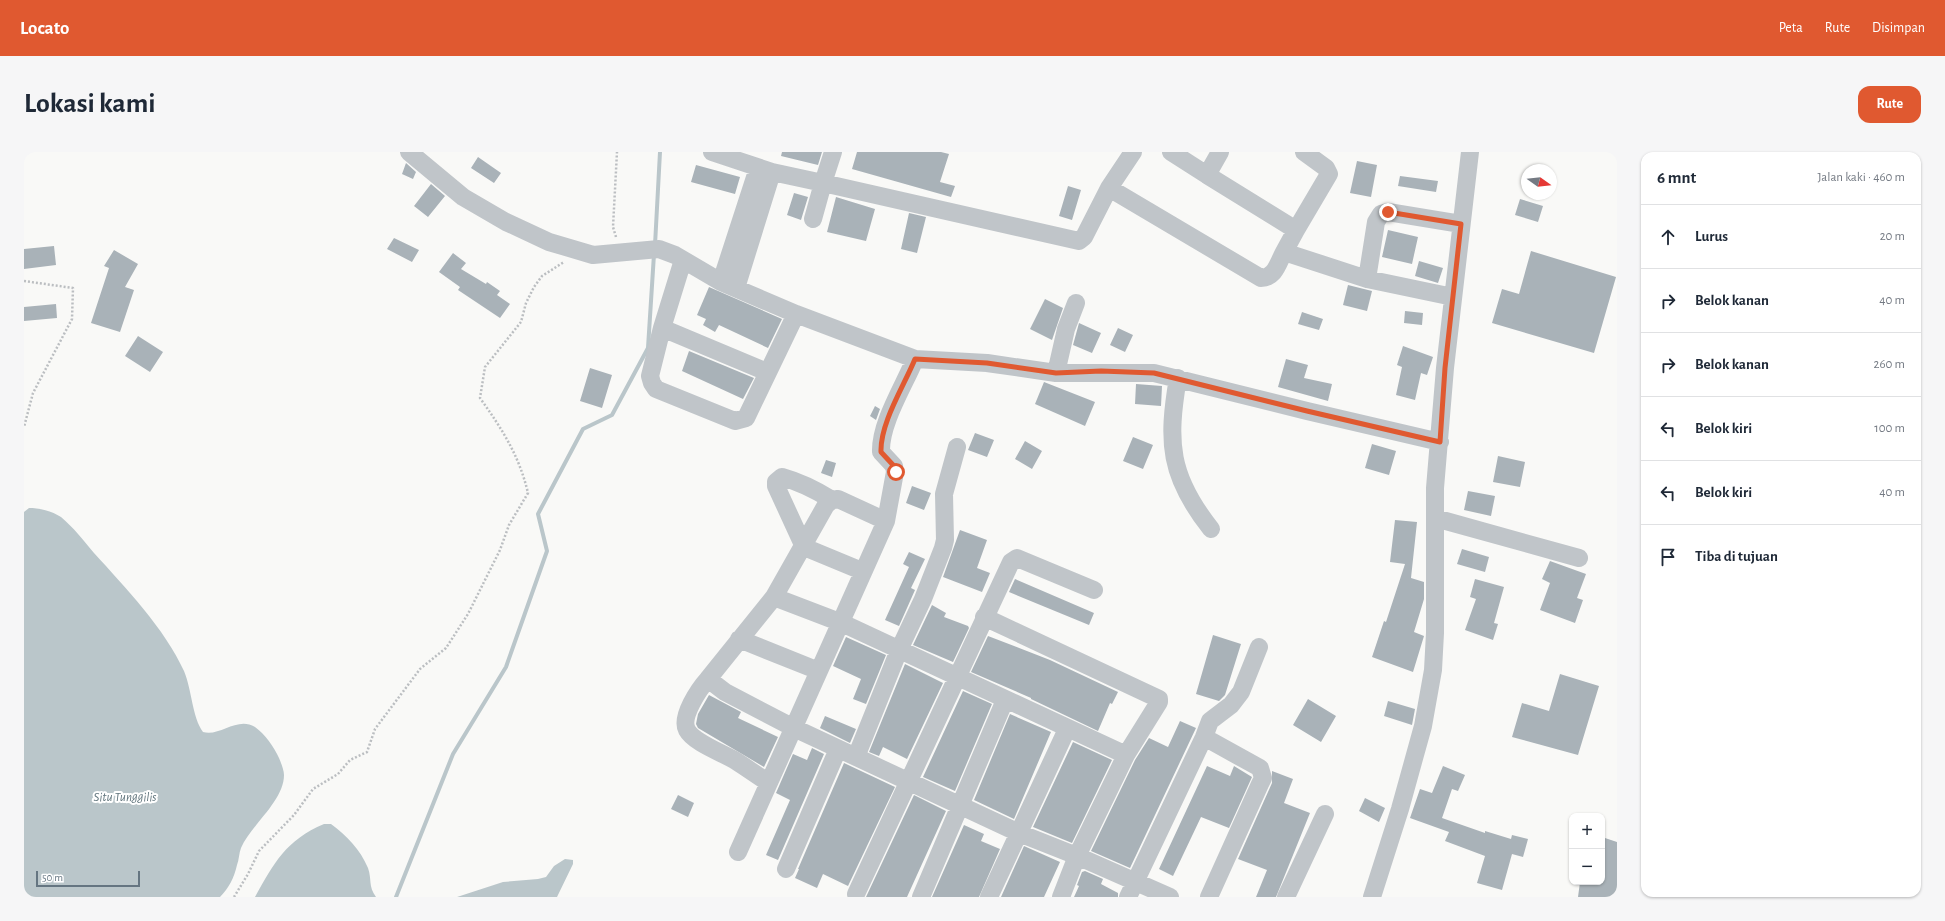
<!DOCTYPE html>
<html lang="id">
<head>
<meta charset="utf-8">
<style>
  :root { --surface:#fff; --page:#f6f6f7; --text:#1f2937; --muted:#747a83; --line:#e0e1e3; --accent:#e05930 }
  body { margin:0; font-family:"Alegreya Sans",sans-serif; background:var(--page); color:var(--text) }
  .controls { position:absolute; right:12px; bottom:12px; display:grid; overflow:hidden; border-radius:8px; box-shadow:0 1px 3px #0004 }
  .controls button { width:36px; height:36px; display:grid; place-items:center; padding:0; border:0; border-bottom:1px solid var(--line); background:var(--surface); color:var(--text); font:20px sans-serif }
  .compass { position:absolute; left:1497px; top:12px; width:36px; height:36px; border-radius:50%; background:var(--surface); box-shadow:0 1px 3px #0004; rotate:105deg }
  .scale { position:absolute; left:12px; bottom:10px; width:104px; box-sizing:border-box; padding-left:4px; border:2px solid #657581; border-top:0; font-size:11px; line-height:14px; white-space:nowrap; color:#657581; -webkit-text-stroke:3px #fff; paint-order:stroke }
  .stop { position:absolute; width:12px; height:12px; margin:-9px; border:3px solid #e05930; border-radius:50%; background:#fff }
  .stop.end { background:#e05930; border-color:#fff; box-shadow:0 1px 4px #0008 }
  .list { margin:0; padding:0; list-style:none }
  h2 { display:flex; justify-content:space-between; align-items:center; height:52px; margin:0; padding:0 16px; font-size:17px }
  h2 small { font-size:13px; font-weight:400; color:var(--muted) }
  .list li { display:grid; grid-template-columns:26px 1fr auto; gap:12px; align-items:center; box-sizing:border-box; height:64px; padding:0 16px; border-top:1px solid var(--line) }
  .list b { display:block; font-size:15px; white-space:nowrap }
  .list em { font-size:13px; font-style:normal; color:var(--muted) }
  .icon { flex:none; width:22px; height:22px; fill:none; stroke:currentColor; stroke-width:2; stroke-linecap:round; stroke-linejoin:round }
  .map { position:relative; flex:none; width:1593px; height:745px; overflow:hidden; border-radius:12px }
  header { display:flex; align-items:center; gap:24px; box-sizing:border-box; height:56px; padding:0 20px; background:var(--accent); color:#fff }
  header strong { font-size:19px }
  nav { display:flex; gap:22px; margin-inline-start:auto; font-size:14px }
  .intro { display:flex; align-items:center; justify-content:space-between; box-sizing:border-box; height:96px; padding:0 24px }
  h1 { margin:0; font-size:28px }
  .button { padding:10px 18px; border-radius:12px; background:var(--accent); color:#fff; font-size:14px; font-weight:700 }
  main { display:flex; gap:24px; padding:0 24px }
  aside { flex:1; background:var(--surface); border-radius:12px; box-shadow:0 1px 3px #0004 }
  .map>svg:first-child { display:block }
  .water { fill:#bac6ca }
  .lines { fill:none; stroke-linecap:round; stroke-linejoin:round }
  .stream { stroke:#bac6ca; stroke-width:4 }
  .building { fill:#a9b2b8 }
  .path { stroke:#bbbec1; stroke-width:2.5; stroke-dasharray:2 2; stroke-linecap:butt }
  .minor { stroke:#c0c5c9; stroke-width:18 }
  .route { stroke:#e05930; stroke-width:5 }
  .labels { text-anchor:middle; stroke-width:4; stroke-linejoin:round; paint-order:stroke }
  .water-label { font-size:13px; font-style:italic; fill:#60747c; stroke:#fff }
</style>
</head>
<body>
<header>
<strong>Locato</strong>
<nav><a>Peta</a><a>Rute</a><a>Disimpan</a></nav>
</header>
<div class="intro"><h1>Lokasi kami</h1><a class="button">Rute</a></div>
<main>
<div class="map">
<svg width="1593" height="745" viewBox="0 0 1593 745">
  <rect width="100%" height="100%" fill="#f9f9f7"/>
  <path class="water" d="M5 356C15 356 28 359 37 365 49 375 60 389 70 401 101 435 141 477 160 519 168 538 168 565 179 580 196 585 213 564 231 575 241 582 250 595 255 606 257 611 260 618 260 623 260 649 227 673 217 696 215 701 215 708 213 713 210 726 205 736 196 745H0V360Z
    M300 672H307C323 684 336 697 344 716 348 727 344 734 352 745H231C250 711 262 688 300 672Z
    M541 707 549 708V712L533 745H433L479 730 514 727 522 725 530 714Z"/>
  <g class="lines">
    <path class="stream" d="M631 93 636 0
      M372 745 429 602 482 515 523 399 514 362 559 277 588 263 624 196 630 102"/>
  </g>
  <path class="building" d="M758 0H798L794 13 757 4Z
    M833 0H917L925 2 916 30 931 34 927 45 828 17Z
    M454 5 477 21 470 31 447 16Z
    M1333 9 1353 13 1347 45 1326 41Z
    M382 11 392 20 389 27 378 22Z
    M672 13 716 25 711 42 667 30Z
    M1376 24 1414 29 1412 40 1374 34Z
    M407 32 421 44 404 65 390 54Z
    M1044 34 1057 38 1048 68 1035 64Z
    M770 41 784 45 777 68 763 63Z
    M812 45 851 57 842 89 803 80Z
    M1496 47 1519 54 1514 70 1491 63Z
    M885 61 902 65 893 101 877 97Z
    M1364 78 1394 85 1388 112 1358 105Z
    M370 86 395 98 388 110 363 97Z
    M30 94 32 113 0 117V97Z
    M90 98 114 112 101 135 110 138 96 180 67 171 85 116 80 114Z
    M1507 99 1592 125 1570 201 1468 171 1478 137 1495 142Z
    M429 101 442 111 437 117 462 132 463 130 476 139 473 143 486 152 476 166 434 138 436 135 415 120Z
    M1395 109 1419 116 1414 131 1391 124Z
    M1324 133 1348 139 1343 159 1319 153Z
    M685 135 758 167 744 196 695 173 691 180 679 173 682 167 673 163Z
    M1021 147 1039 156 1028 188 1006 177Z
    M32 152 33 166 0 169V155Z
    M1381 159 1399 161 1398 173 1380 171Z
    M1278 160 1299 167 1295 178 1274 172Z
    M1055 171 1077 181 1068 201 1049 193Z
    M1094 176 1109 183 1101 200 1086 193Z
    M114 184 139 200 126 220 101 204Z
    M1379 194 1409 205 1403 223 1397 221 1391 248 1372 243 1378 215 1373 213Z
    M665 199 730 226 719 247 658 219Z
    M1262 207 1284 213 1280 226 1308 232 1304 249 1254 235Z
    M566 216 588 223 578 256 556 249Z
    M1020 230 1071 250 1061 274 1011 252Z
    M1112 232 1138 234 1137 254 1111 252Z
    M851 254 856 257 852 268 846 264Z
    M951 281 970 288 963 305 944 298Z
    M1109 285 1129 293 1119 317 1099 309Z
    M1001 289 1018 299 1008 317 991 307Z
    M1348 292 1372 299 1365 323 1341 316Z
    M1474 304 1501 310 1496 335 1469 330Z
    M802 308 812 311 808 325 797 321Z
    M888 334 907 341 900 358 882 351Z
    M1444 339 1471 344 1467 364 1440 358Z
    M1371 368 1393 370 1387 426 1400 430V447L1390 480 1400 484 1389 520 1348 505 1360 469 1362 470 1381 412 1366 410Z
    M936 378 963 388 953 416 966 421 958 440 919 425Z
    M1438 397 1465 405 1461 420 1433 412Z
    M885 400 901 407 887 436 891 438 875 474 861 468 885 415 879 412Z
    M1526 409 1562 422 1553 446 1559 448 1551 471 1516 458 1526 431 1518 427Z
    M991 427 1070 461 1065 473 985 440Z
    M1451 427 1480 435 1470 471 1474 472 1469 488 1441 478 1452 447 1446 445Z
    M908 453 922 461 920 465 944 474 945 476 929 510 889 493Z
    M1189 483 1217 492 1201 543 1195 549 1172 542Z
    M964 484 1026 508 1094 540 1088 552 1086 551 1074 579 1007 547V546L947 520Z
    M822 485 862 503 842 552 829 547 837 527 809 514Z
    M881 512 919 531 883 607 859 595 855 604 845 600Z
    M1536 522 1575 534 1554 603 1488 585 1498 551 1525 559Z
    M939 539 968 552 931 639 899 625Z
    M685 543 717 560 714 566 754 585 740 615 674 576 672 572 674 562Z
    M1284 547 1312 564 1297 590 1269 573Z
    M1364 549 1391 557 1388 573 1360 564Z
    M986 562 1027 580 990 667 950 648Z
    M801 564 832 577 826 591 796 576Z
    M1156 569 1172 576 1106 716 1067 699 1111 608 1125 586 1144 595Z
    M1049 590 1088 608 1048 691 1009 675Z
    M788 596 800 602 754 708 742 703 766 648 752 641 769 602 783 608Z
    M820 611 871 635 824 734 799 722 793 736 771 726 775 717H774Z
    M1183 614 1206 624 1210 614 1228 625 1205 676 1177 665 1149 724 1135 717Z
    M1419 614 1441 623 1434 639 1428 637 1418 666 1461 681V679L1487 687 1488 683 1504 687 1499 705 1488 702 1478 738 1453 731 1461 704 1421 689 1425 680 1386 666 1396 637 1408 641Z
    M1248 619 1269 627 1260 651 1286 661 1252 745H1232L1243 718 1214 707 1248 631Z
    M654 643 670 651 664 665 647 657Z
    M890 643 922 659 883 745H842Z
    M1341 646 1361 656 1355 670 1335 659Z
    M940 673 960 682 957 689 976 697 955 745H908Z
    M1578 685 1593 690V745H1554L1556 730H1578Z
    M1000 694 1036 710 1020 745H977Z
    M1061 719 1079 727 1077 732 1094 741V745H1050L1055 734 1053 733 1058 720Z"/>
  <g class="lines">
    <path class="path" d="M592 85 589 75 593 0
      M0 129 49 136 48 167 9 241 0 275
      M210 745 224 722 235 699 270 663 289 637 314 622 326 608 343 600 351 577 396 517 422 496 444 462 476 398 485 373 504 341C495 303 478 277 456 246L461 215 497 170 502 151 510 135 518 124 540 110"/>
    <path class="minor" d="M385 0 439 45 482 70 525 90 569 103 635 97 651 103 697 130 772 162 891 207 963 211 1032 221H1130L1283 259 1416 290
      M688 0 748 20 799 31 789 67
      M809 0 799 31 1055 89 1060 85 1085 36 1109 0
      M1147 0 1183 23
      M1196 0 1183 23 1272 78 1260 100 1343 127 1429 145
      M1085 36 1237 126C1251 126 1254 111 1260 100
      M1272 78 1305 22 1302 16 1280 0
      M659 108 638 176 626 224 628 231 632 237 711 269 722 266 772 162
      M1343 127 1352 70 1357 62 1364 60 1437 72
      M697 130 734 16
      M712 136 748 20
      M638 176 743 220
      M1032 221 1042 177 1052 151
      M1154 226C1143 290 1145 324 1187 377
      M808 348C792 338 776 330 758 325L752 330V334L780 395 838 419
      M1411 366 1555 406
      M750 445 802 353 808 348 814 347 862 369
      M960 465 1135 547V550L1102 603
      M715 487 795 519
      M684 527C675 537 656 565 663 578 670 591 699 601 712 609 723 616 734 624 745 631
      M1180 585 1186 569 1207 553 1217 540 1235 495
      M832 605 875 498 899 447 919 396 921 388 920 342 933 295
      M714 700 862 369 871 320 870 314 857 300C856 271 880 234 891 207
      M762 717 814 597
      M832 742 987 410 993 406 1070 438
      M897 745 981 548
      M965 745 1043 577
      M1037 745 1053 704 1102 603 818 471 750 445 684 527 701 540 770 576 995 681 1053 704 1146 745
      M1104 745 1180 585 1236 616 1239 626 1236 632 1185 745
      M1262 745 1301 662
      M1348 745 1376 657 1399 574 1409 518 1411 481V336L1421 216 1446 0"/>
  </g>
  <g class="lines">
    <path class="route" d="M872 320 870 314 857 300C856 271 880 234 891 207L963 211 1032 221 1077 219 1130 221 1283 259 1416 290 1421 216 1437 72 1364 60"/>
  </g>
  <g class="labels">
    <g class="water-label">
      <text x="101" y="649">Situ Tunggilis</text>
    </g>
  </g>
</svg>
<div class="controls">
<button>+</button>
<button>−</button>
</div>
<svg class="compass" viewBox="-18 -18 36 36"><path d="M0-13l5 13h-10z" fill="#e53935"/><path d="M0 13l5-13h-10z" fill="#747a83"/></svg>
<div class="scale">50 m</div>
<div class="stop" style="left:872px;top:320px"></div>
<div class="stop end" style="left:1364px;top:60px"></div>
</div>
<aside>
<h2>6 mnt<small>Jalan kaki · 460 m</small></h2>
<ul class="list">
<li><svg class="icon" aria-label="ahead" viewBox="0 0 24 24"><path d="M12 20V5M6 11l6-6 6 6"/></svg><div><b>Lurus</b></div><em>20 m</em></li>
<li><svg class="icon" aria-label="right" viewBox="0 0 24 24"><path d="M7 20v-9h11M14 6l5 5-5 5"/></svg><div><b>Belok kanan</b></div><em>40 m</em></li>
<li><svg class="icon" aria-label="right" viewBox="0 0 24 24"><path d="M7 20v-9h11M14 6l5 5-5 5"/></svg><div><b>Belok kanan</b></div><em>260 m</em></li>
<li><svg class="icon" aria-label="left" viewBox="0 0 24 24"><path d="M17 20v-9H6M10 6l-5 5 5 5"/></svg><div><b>Belok kiri</b></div><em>100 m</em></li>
<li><svg class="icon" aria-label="left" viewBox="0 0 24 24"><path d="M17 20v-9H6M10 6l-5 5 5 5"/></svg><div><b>Belok kiri</b></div><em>40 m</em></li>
<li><svg class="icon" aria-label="arrive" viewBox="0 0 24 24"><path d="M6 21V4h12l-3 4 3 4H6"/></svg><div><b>Tiba di tujuan</b></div></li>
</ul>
</aside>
</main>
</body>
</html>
